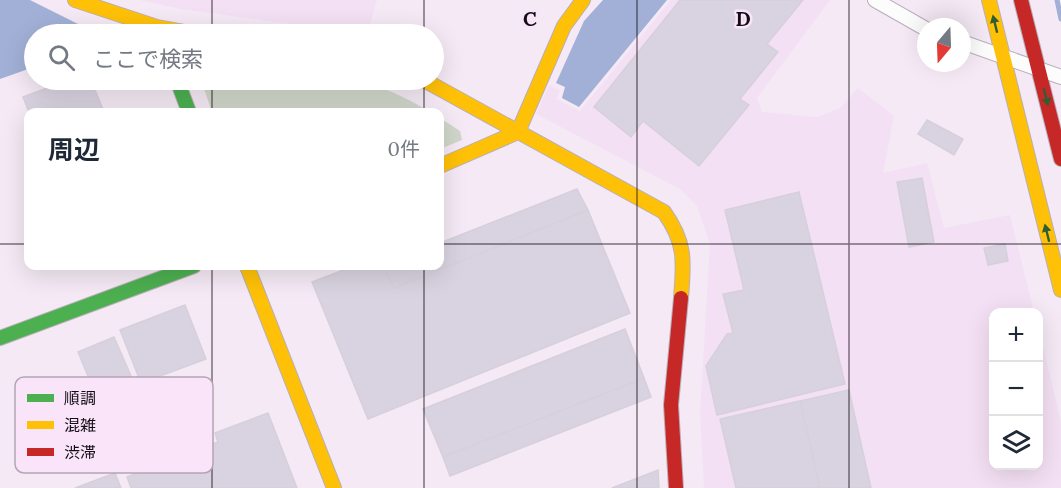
<!DOCTYPE html>
<html lang="ja">
<head>
<meta charset="utf-8">
<style>
  :root { --surface:#fff; --page:#f6f6f7; --text:#1f2937; --muted:#747a83; --line:#e0e1e3 }
  body { margin:0; font-family:Lora,"Noto Sans JP",serif; background:var(--page); color:var(--text) }
  .controls { position:absolute; right:18px; bottom:18px; display:grid; overflow:hidden; border-radius:12px; box-shadow:0 6px 24px #0002 }
  .controls button { width:54px; height:54px; display:grid; place-items:center; padding:0; border:0; border-bottom:2px solid var(--line); background:var(--surface); color:var(--text); font:30px sans-serif }
  .compass { position:absolute; left:917px; top:18px; width:54px; height:54px; border-radius:50%; background:var(--surface); box-shadow:0 6px 24px #0002; rotate:199deg }
  .list { margin:0; padding:0; list-style:none }
  h2 { display:flex; justify-content:space-between; align-items:center; height:78px; margin:0; padding:0 24px; font-size:26px }
  h2 small { font-size:20px; font-weight:400; color:var(--muted) }
  .icon { flex:none; width:33px; height:33px; fill:none; stroke:currentColor; stroke-width:2; stroke-linecap:round; stroke-linejoin:round }
  .map { position:relative; flex:none; width:1061px; height:488px; overflow:hidden }
  .search { position:absolute; background:var(--surface); box-shadow:0 6px 24px #0002; left:24px; top:24px; width:420px; height:66px; display:flex; align-items:center; gap:15px; box-sizing:border-box; padding:0 21px; border-radius:33px; color:var(--muted); font-size:22px }
  .panel { position:absolute; background:var(--surface); box-shadow:0 6px 24px #0002; left:24px; top:108px; width:420px; height:162px; border-radius:12px }
  .map>svg:first-child { display:block }
  .built { fill:#f4e0f4 }
  .green { fill:#d0d7ca }
  .water { fill:#a2b0d7 }
  .lines { fill:none; stroke-linecap:round; stroke-linejoin:round }
  .stream { stroke:#a2b0d7; stroke-width:5 }
  .building { fill:#d9d2e0; stroke:#d6d0da; stroke-width:1.5 }
  .street-casing { stroke:#b8afb8; stroke-width:16 }
  .fast-casing { stroke:#b8afb8; stroke-width:16 }
  .slow-casing { stroke:#b8afb8; stroke-width:16 }
  .jam-casing { stroke:#b8afb8; stroke-width:16 }
  .street { stroke:#fdfcfd; stroke-width:14 }
  .fast { stroke:#4caf50; stroke-width:14 }
  .slow { stroke:#ffc107; stroke-width:14 }
  .jam { stroke:#c62828; stroke-width:14 }
  .oneway { fill:#305e32 }
  .grid { fill:none; stroke:#140d14; stroke-width:1.5; stroke-opacity:0.55 }
  .key { fill:#f9e4f9; stroke:#b4a4b4; stroke-width:1.5 }
  .key-label { font-size:16px; fill:#140d14 }
  .grid-label { font-size:20px; text-anchor:middle; font-weight:bold; fill:#140d14; stroke:#f9e4f9; stroke-width:5; stroke-linejoin:round; paint-order:stroke }
</style>
</head>
<body>
<div class="map">
<svg width="1061" height="488" viewBox="0 0 1061 488">
  <rect width="100%" height="100%" fill="#f4e9f4"/>
  <path class="built" d="M140 0H377L367 34 180 9Z
    M671 0H830L757 98 762 112 817 117 840 108 858 88 894 116 883 173 927 163 944 228 1010 215 1034 312H994V466H1038L1039 330 1061 422V488H704L700 413 710 244 697 206 680 189 536 114 549 85 560 90 556 99 580 111Z"/>
  <path class="green" d="M201 80C251 79 325 73 372 85 393 91 412 101 430 112H212Z
    M440 118 460 131 462 140 440 149Z"/>
  <path class="water" d="M0 0H30L98 34H34V67L0 79Z
    M603 0H667L579 107 562 98 565 87 556 83 584 21Z"/>
  <g class="lines">
    <path class="stream" d="M1057 0 1061 19"/>
  </g>
  <path class="building" d="M680 0H803L767 44 778 52 740 99 749 105 699 166 643 121 631 137 594 107Z
    M69 80H91L104 112H29L23 97Z
    M927 120 963 139 954 155 918 134Z
    M922 178 934 242 909 247 897 182Z
    M577 189 588 210 394 288 384 266H440V243Z
    M799 192 845 384 717 415 706 366 727 334 733 333 723 294 744 290 725 210Z
    M588 210 630 313 368 419 312 282 354 266H384L394 288Z
    M1005 244 1008 261 988 265 984 248Z
    M185 305 206 359 141 383 120 330Z
    M625 329 644 378 443 457 423 409Z
    M114 337 135 385 98 400 78 352Z
    M644 378 651 397 450 476 443 457Z
    M849 390 871 488H820L800 401Z
    M800 401 820 488H736L720 419Z
    M268 413 297 488H131L127 477 218 442 215 433Z
    M658 470 659 488H612Z
    M115 473 121 488H75Z"/>
  <g class="lines">
    <defs>
      <path id="street" d="M875 0 926 29
        M962 42 1061 77"/>
      <path id="fast" d="M177 80 189 112
        M0 338 194 266"/>
      <path id="slow" d="M75 0 157 27 196 34
        M989 0 1061 290
        M424 80 664 212C686 243 684 261 681 298
        M440 166 518 132 564 26 583 0
        M247 266 334 488"/>
      <path id="jam" d="M1021 0 1061 159
        M676 488 671 405 681 298"/>
    </defs>
    <use href="#street" class="street-casing"/>
    <use href="#fast" class="fast-casing"/>
    <use href="#slow" class="slow-casing"/>
    <use href="#jam" class="jam-casing"/>
    <use href="#street" class="street"/>
    <use href="#fast" class="fast"/>
    <use href="#slow" class="slow"/>
    <use href="#jam" class="jam"/>
  </g>
  <defs><path id="oneway-solid" d="M-6-.8H1V-3.2L6.5 0L1 3.2V.8H-6Z" transform="scale(1.5)"/></defs>
  <g class="oneway">
    <use href="#oneway-solid" transform="translate(995 24) rotate(-104)"/>
    <use href="#oneway-solid" transform="translate(1046 97) rotate(76)"/>
    <use href="#oneway-solid" transform="translate(1047 233) rotate(-104)"/>
  </g>
  <path class="grid" d="M212 0V34M424 0V34M637 0V488M849 0V488M212 80V112M424 80V112M0 244H28M440 244H1061M212 266V488M424 266V488"/>
  <rect x="15" y="377" width="198" height="96" rx="9" class="key"/>
  <rect x="27" y="394" width="27" height="8" fill="#4caf50"/>
  <rect x="27" y="421" width="27" height="8" fill="#ffc107"/>
  <rect x="27" y="448" width="27" height="8" fill="#c62828"/>
  <g class="key-label">
    <text x="64" y="404">順調</text>
    <text x="64" y="431">混雑</text>
    <text x="64" y="458">渋滞</text>
  </g>
  <g class="grid-label">
    <text x="530" y="26">C</text>
    <text x="743" y="26">D</text>
  </g>
</svg>
<div class="controls">
<button>+</button>
<button>−</button>
<button><svg class="icon" aria-label="layers" viewBox="0 0 24 24"><path d="M12 4l9 5-9 5-9-5zM3 14l9 5 9-5"/></svg></button>
</div>
<svg class="compass" viewBox="-18 -18 36 36"><path d="M0-13l5 13h-10z" fill="#e53935"/><path d="M0 13l5-13h-10z" fill="#747a83"/></svg>
<div class="search"><svg class="icon" aria-label="search" viewBox="0 0 24 24"><circle cx="10" cy="10" r="6"/><path d="M15 15l6 6"/></svg>ここで検索</div>
<section class="panel">
<h2>周辺<small>0件</small></h2>
<ul class="list">
</ul>
</section>
</div>
</body>
</html>
